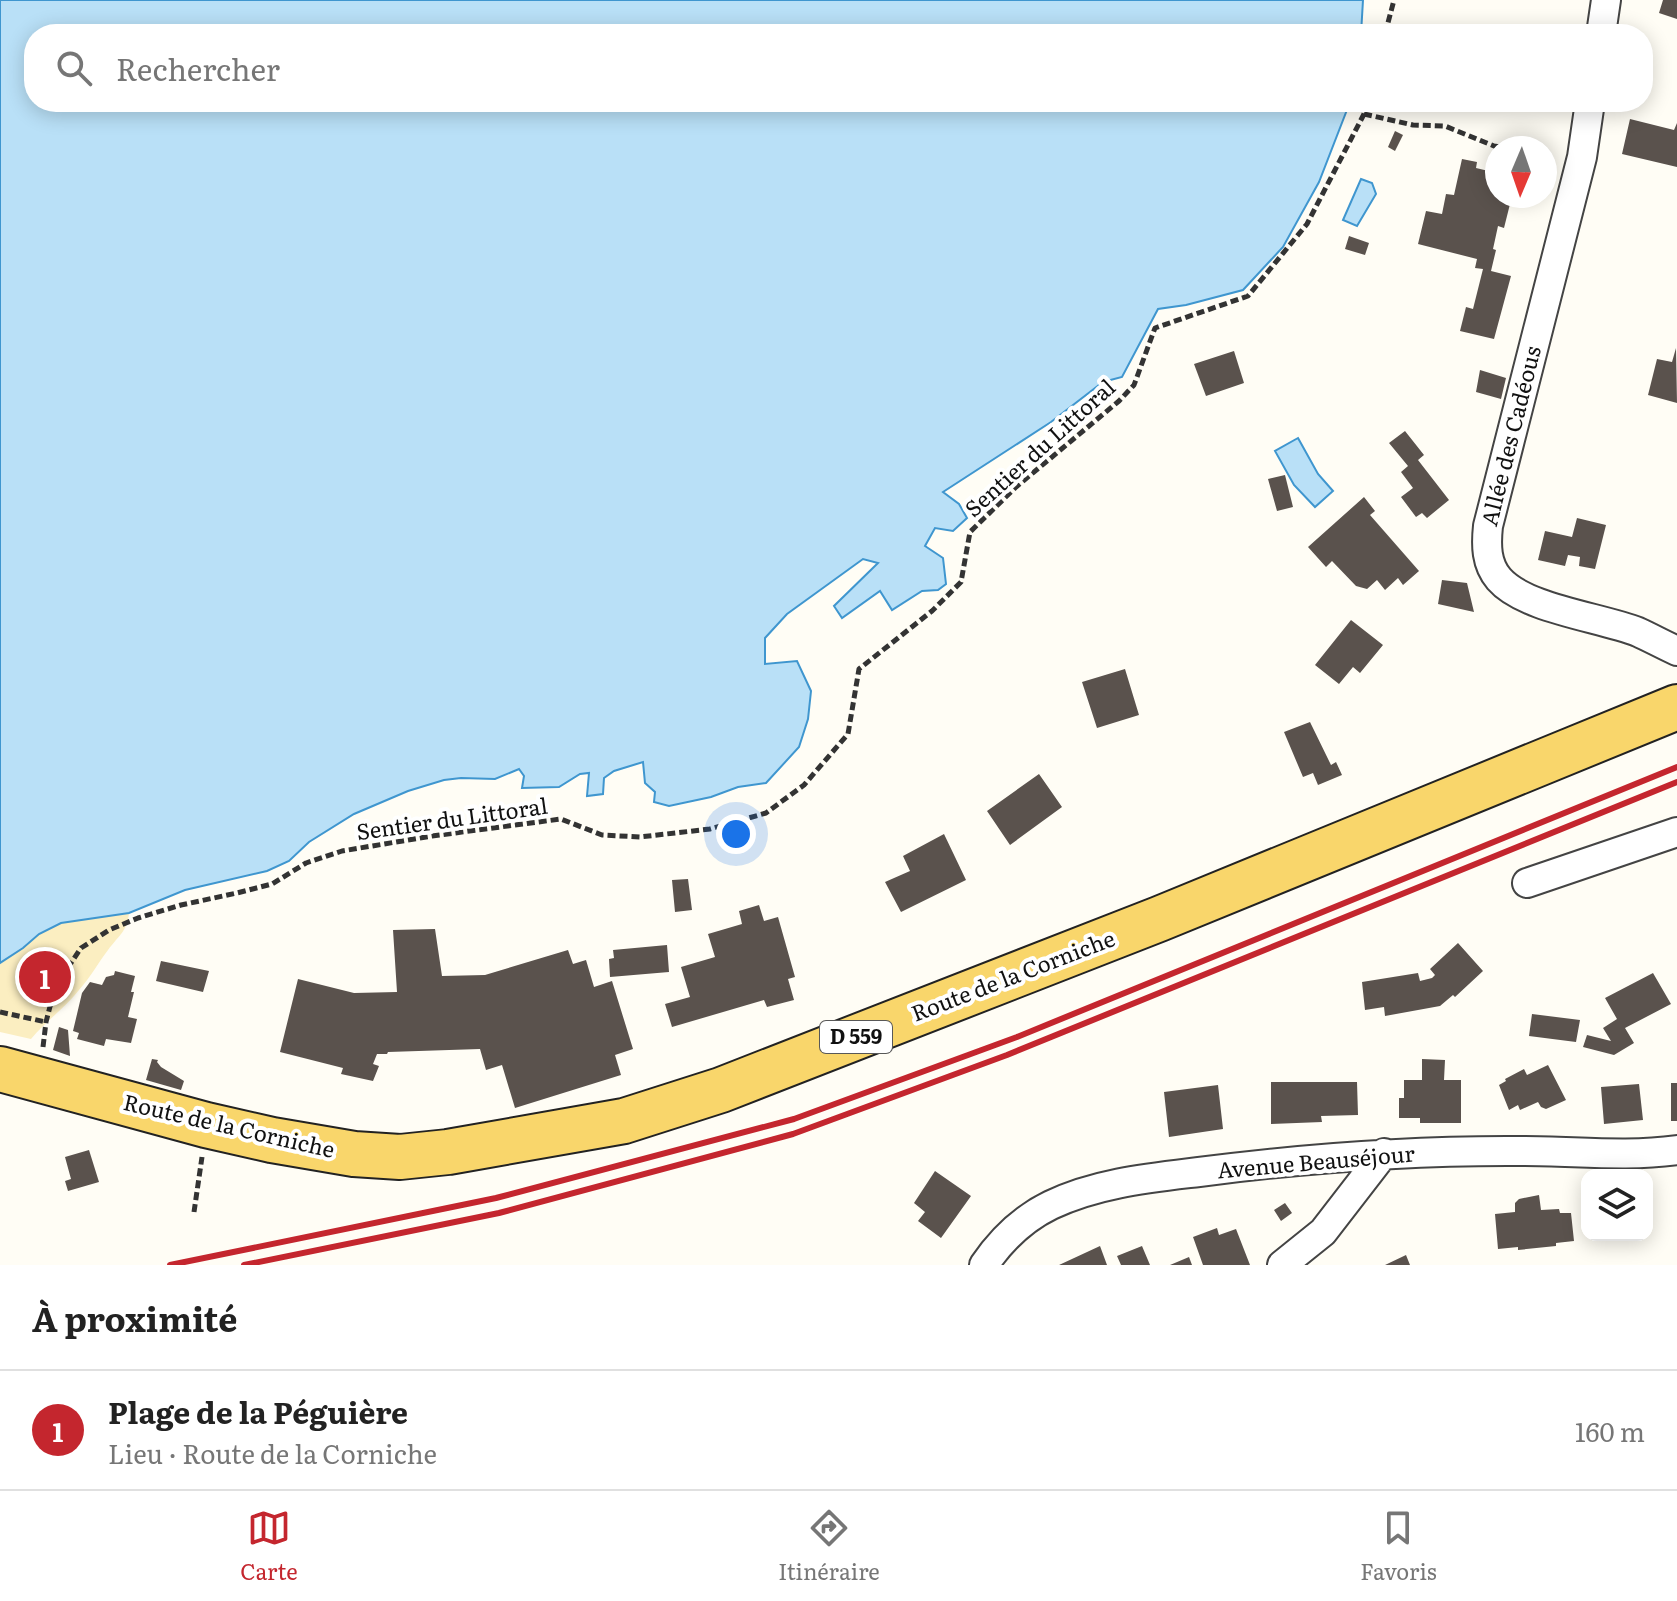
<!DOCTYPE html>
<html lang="fr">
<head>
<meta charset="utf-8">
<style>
  :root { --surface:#fff; --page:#f2f2f2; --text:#222; --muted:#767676; --line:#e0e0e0; --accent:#c4262e }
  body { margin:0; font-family:Literata,serif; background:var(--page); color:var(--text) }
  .controls { position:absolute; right:24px; bottom:24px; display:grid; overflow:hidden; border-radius:16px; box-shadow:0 4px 20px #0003 }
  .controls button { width:72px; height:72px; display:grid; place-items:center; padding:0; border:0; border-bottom:2px solid var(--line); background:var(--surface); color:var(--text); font:40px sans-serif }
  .compass { position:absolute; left:1485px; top:136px; width:72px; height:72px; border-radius:50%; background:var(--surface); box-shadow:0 4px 20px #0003; rotate:182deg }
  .you { position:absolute; left:736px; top:834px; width:28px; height:28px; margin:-20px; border:6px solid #fff; border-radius:50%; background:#1a73e8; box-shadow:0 0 0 12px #1a73e833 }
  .badge { display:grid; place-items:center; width:52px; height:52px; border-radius:50%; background:var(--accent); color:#fff; font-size:26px; font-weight:700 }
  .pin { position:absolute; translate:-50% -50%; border:4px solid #fff; box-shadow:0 2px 8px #0006 }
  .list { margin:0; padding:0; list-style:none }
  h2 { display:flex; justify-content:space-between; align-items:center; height:104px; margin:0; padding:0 32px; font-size:34px }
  h2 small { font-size:26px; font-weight:400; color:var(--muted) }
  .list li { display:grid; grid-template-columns:52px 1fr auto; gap:24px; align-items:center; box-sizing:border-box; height:120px; padding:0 32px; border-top:2px solid var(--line) }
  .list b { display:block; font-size:30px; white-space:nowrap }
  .list p { margin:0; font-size:26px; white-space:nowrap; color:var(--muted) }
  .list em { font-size:26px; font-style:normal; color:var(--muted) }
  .icon { flex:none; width:44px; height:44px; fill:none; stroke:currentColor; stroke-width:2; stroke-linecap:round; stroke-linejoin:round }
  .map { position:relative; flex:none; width:1677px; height:1265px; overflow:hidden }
  .search { position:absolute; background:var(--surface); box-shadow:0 4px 20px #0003; left:24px; right:24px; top:24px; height:88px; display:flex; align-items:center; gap:20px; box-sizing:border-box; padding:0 28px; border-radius:32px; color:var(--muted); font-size:30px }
  .sheet { height:224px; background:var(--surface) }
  nav { display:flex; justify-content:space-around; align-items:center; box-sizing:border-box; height:112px; border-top:2px solid var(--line); background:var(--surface); font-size:22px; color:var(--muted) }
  nav a { display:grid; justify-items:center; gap:4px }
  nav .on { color:var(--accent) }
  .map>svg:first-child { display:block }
  .sand { fill:#fbeec1 }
  .water { fill:#b9e0f7; stroke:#3f96cf; stroke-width:2 }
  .building { fill:#5a524d }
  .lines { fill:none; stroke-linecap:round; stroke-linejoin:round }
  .street-casing { stroke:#444; stroke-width:32 }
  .primary-casing { stroke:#222; stroke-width:48 }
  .path { stroke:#333; stroke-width:5; stroke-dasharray:8 4; stroke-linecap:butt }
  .street { stroke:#fff; stroke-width:28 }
  .primary { stroke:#f9d66b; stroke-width:44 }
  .rail { stroke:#c4262e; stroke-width:6 }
  .labels { text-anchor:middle; stroke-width:8; stroke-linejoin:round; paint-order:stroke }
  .shield { fill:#fff; stroke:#585858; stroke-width:2 }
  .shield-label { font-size:20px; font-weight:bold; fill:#111 }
  .street-label { font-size:22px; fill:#111; stroke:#fff }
</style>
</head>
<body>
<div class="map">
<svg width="1677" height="1265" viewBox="0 0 1677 1265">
  <rect width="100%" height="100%" fill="#fffdf5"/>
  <path class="sand" d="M129 913C127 932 119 935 108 950 98 963 90 978 79 990 65 1008 46 1021 31 1039L0 1032V963L23 948 39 934 61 923Z"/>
  <path class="water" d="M0 0H1363L1361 34H34V102H1350L1319 182 1283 247 1243 290 1186 305 1158 309 1122 377 1103 382 1051 422 943 492 959 504 967 518 953 531 935 528 925 546 943 558 946 584 938 590 922 591 892 610 880 591 842 618 834 606 878 563 863 559 787 614 765 638V664L797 661 811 691 808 719 799 747 766 783 738 787 711 797 669 806 654 802 655 792 645 783 643 762 614 771 604 778 603 794 587 796 589 773 580 774 559 787 522 788 524 776 519 769 495 779 461 778 444 780 408 791 354 814 309 842 289 861 267 871 185 890 129 913 61 923 39 934 23 948 0 963Z
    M1361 179 1372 183 1376 194 1357 226 1343 220Z
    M1298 438 1318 474 1333 491 1315 507 1294 485 1275 451Z"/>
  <path class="building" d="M1663 0H1677V19L1659 13Z
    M1502 25 1536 33V34H1499Z
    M1630 119 1674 130 1677 123V167L1622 154Z
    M1395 131 1403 135 1395 151 1388 147Z
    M1462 159 1477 162 1476 168 1497 173V196H1512L1504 228 1498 226 1493 249 1496 250 1491 271 1511 276 1494 339 1460 331 1466 307 1473 309 1483 269 1475 268 1477 259 1418 244 1426 211 1442 214 1446 194 1454 195Z
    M1349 236 1369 243 1365 255 1345 249Z
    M1676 348 1677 403 1648 395 1657 359 1672 362Z
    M1234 351 1244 383 1206 396 1194 364Z
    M1480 370 1506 378 1501 399 1476 392Z
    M1405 431 1424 455 1418 460 1449 500 1427 518 1422 513 1416 517 1401 497 1413 488 1401 472 1408 466 1389 443Z
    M1285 475 1293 507 1277 511 1268 479Z
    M1364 497 1375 511 1370 515 1419 571 1403 585 1398 578 1385 590 1377 580 1367 589 1356 586 1332 561 1326 567 1308 547Z
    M1577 518 1606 525 1595 569 1579 566 1580 557 1568 555 1565 566 1538 560 1545 531 1572 537Z
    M1442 580 1467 583 1474 612 1438 604Z
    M1351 620 1383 645 1360 673 1353 667 1339 684 1315 665Z
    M1125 669 1139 715 1097 728 1082 682Z
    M1310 722 1331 765 1336 762 1342 775 1318 785 1313 773 1303 777 1284 732Z
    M1039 774 1062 807 1010 845 987 811Z
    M944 834 966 880 901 912 885 882 910 871 903 856Z
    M688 879 692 910 675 912 672 880Z
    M759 905 764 921 778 917 795 977 788 979 794 1000 767 1007 764 1000 672 1027 665 1004 690 997 681 967 715 957 708 934 742 924 739 911Z
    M435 929 442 976 485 975 568 950 573 964 586 960 594 987 612 981 633 1049 615 1055 621 1075 515 1108 502 1065 486 1070 480 1049 388 1052 387 1054H377L373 1064 379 1066 373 1081 341 1074 343 1068 280 1052 298 979 354 993 397 992 393 930Z
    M1458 943 1483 971 1455 997 1453 995 1440 1006 1385 1016 1384 1007 1365 1010 1362 982 1418 973 1420 981 1432 978 1435 975 1430 969Z
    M667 945 669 972 610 977 609 959 614 958 613 950Z
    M161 961 209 971 203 992 156 981Z
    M115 971 135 976 131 992H134L128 1017 137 1019 131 1043 106 1039 104 1046 77 1039 79 1033 73 1031 82 993 90 982 102 985 106 977 114 975Z
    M1653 973 1671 1004 1625 1028 1634 1043 1614 1055 1583 1047 1587 1035 1611 1041 1603 1028 1617 1019 1605 998Z
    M1532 1014 1580 1020 1576 1042 1529 1036Z
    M59 1027 68 1030 70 1056 53 1050Z
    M152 1059 158 1060 157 1062 161 1067 184 1081 181 1090 146 1080Z
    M1422 1059 1445 1060 1444 1080H1461V1123H1420V1118H1399V1098H1404V1080H1422Z
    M1548 1065 1566 1100 1546 1109 1541 1107 1538 1102 1520 1110 1518 1105 1509 1110 1499 1085 1506 1081 1505 1079 1524 1069 1527 1075Z
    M1271 1082H1357L1358 1115 1321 1116 1322 1122 1271 1124Z
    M1671 1083H1677V1121H1671Z
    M1639 1084 1643 1120 1604 1124 1601 1087Z
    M1218 1085 1223 1129 1169 1137 1164 1092Z
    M89 1150 99 1182 68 1191 65 1181 71 1179 65 1157Z
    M935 1171 971 1196 941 1238 918 1221 925 1212 914 1203Z
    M1539 1195 1541 1210 1559 1209 1560 1213H1571L1574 1241 1556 1243V1246L1518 1250V1247L1498 1249 1495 1214 1515 1212V1203L1519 1199Z
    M1285 1203 1292 1213 1281 1221 1274 1210Z
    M1217 1228 1219 1235 1236 1229 1250 1265H1203L1193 1237Z
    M1100 1246 1107 1265H1059Z
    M1142 1246 1150 1265H1121L1117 1256Z
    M1406 1255 1410 1265H1385Z
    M1189 1257 1192 1265H1170Z"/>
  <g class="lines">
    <defs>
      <path id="street" d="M1601 34 1606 0
        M1590 102 1582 157 1488 526C1486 545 1486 564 1499 579 1525 609 1600 617 1638 632 1651 638 1664 645 1677 651
        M1527 883 1677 832
        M984 1265C1001 1240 1024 1218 1051 1205 1097 1183 1149 1178 1199 1172 1307 1158 1416 1150 1525 1151 1576 1151 1627 1157 1677 1150
        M1282 1265 1323 1232 1384 1153"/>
      <path id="primary" d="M0 1069 206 1125 272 1140 354 1154 400 1157 448 1152 624 1121 721 1090 1159 919 1677 707"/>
    </defs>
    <use href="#street" class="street-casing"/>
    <use href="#primary" class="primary-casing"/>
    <path class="path" d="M1385 34 1394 0
      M1364 114 1413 125 1445 126 1494 146 1508 148
      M0 1012 46 1022
      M43 1047 46 1022 55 987 81 948 109 930 138 918 181 905 237 893 272 884 306 863 342 851 432 836 561 819 602 835 640 837 710 829 766 813 804 785 848 734 859 669 932 611 961 582 970 532 1016 487 1119 401 1134 385 1155 328 1248 296 1307 224 1364 114 1367 102
      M194 1212 202 1157"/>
    <use href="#street" class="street"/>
    <use href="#primary" class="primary"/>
    <path class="rail" d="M170 1265 496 1198 794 1119 1017 1037 1677 767
      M244 1265 499 1213 793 1134 1007 1055 1677 782"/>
  </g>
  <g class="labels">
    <rect class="shield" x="820" y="1021" width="72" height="32" rx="6"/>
    <g class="shield-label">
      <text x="856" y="1044">D 559</text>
    </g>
    <g class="street-label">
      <text transform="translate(1511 436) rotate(-76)" y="8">Allée des Cadéous</text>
      <text transform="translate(1040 448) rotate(-42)" y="8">Sentier du Littoral</text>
      <text transform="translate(452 819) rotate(-8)" y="8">Sentier du Littoral</text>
      <text transform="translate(1013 976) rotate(-21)" y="8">Route de la Corniche</text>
      <text transform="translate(229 1126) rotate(13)" y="8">Route de la Corniche</text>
      <text transform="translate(1316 1162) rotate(-5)" y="8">Avenue Beauséjour</text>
    </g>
  </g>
</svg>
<div class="controls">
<button><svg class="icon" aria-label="layers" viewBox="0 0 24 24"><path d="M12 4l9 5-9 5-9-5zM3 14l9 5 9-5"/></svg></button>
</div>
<svg class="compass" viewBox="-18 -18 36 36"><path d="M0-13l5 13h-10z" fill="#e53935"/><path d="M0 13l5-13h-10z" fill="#767676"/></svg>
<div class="you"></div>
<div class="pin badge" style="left:45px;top:977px">1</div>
<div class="search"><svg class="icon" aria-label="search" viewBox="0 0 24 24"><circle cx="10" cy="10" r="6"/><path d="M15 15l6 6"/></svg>Rechercher</div>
</div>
<section class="sheet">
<h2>À proximité<small></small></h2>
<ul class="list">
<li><span class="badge">1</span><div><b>Plage de la Péguière</b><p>Lieu · Route de la Corniche</p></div><em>160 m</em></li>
</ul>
</section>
<nav>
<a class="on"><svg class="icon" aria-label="map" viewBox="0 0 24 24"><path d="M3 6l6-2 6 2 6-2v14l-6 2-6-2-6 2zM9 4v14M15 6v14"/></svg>Carte</a>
<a><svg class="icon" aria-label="directions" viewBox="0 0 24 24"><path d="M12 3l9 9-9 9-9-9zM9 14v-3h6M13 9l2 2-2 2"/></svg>Itinéraire</a>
<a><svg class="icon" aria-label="saved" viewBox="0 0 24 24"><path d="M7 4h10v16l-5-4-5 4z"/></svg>Favoris</a>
</nav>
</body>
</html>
